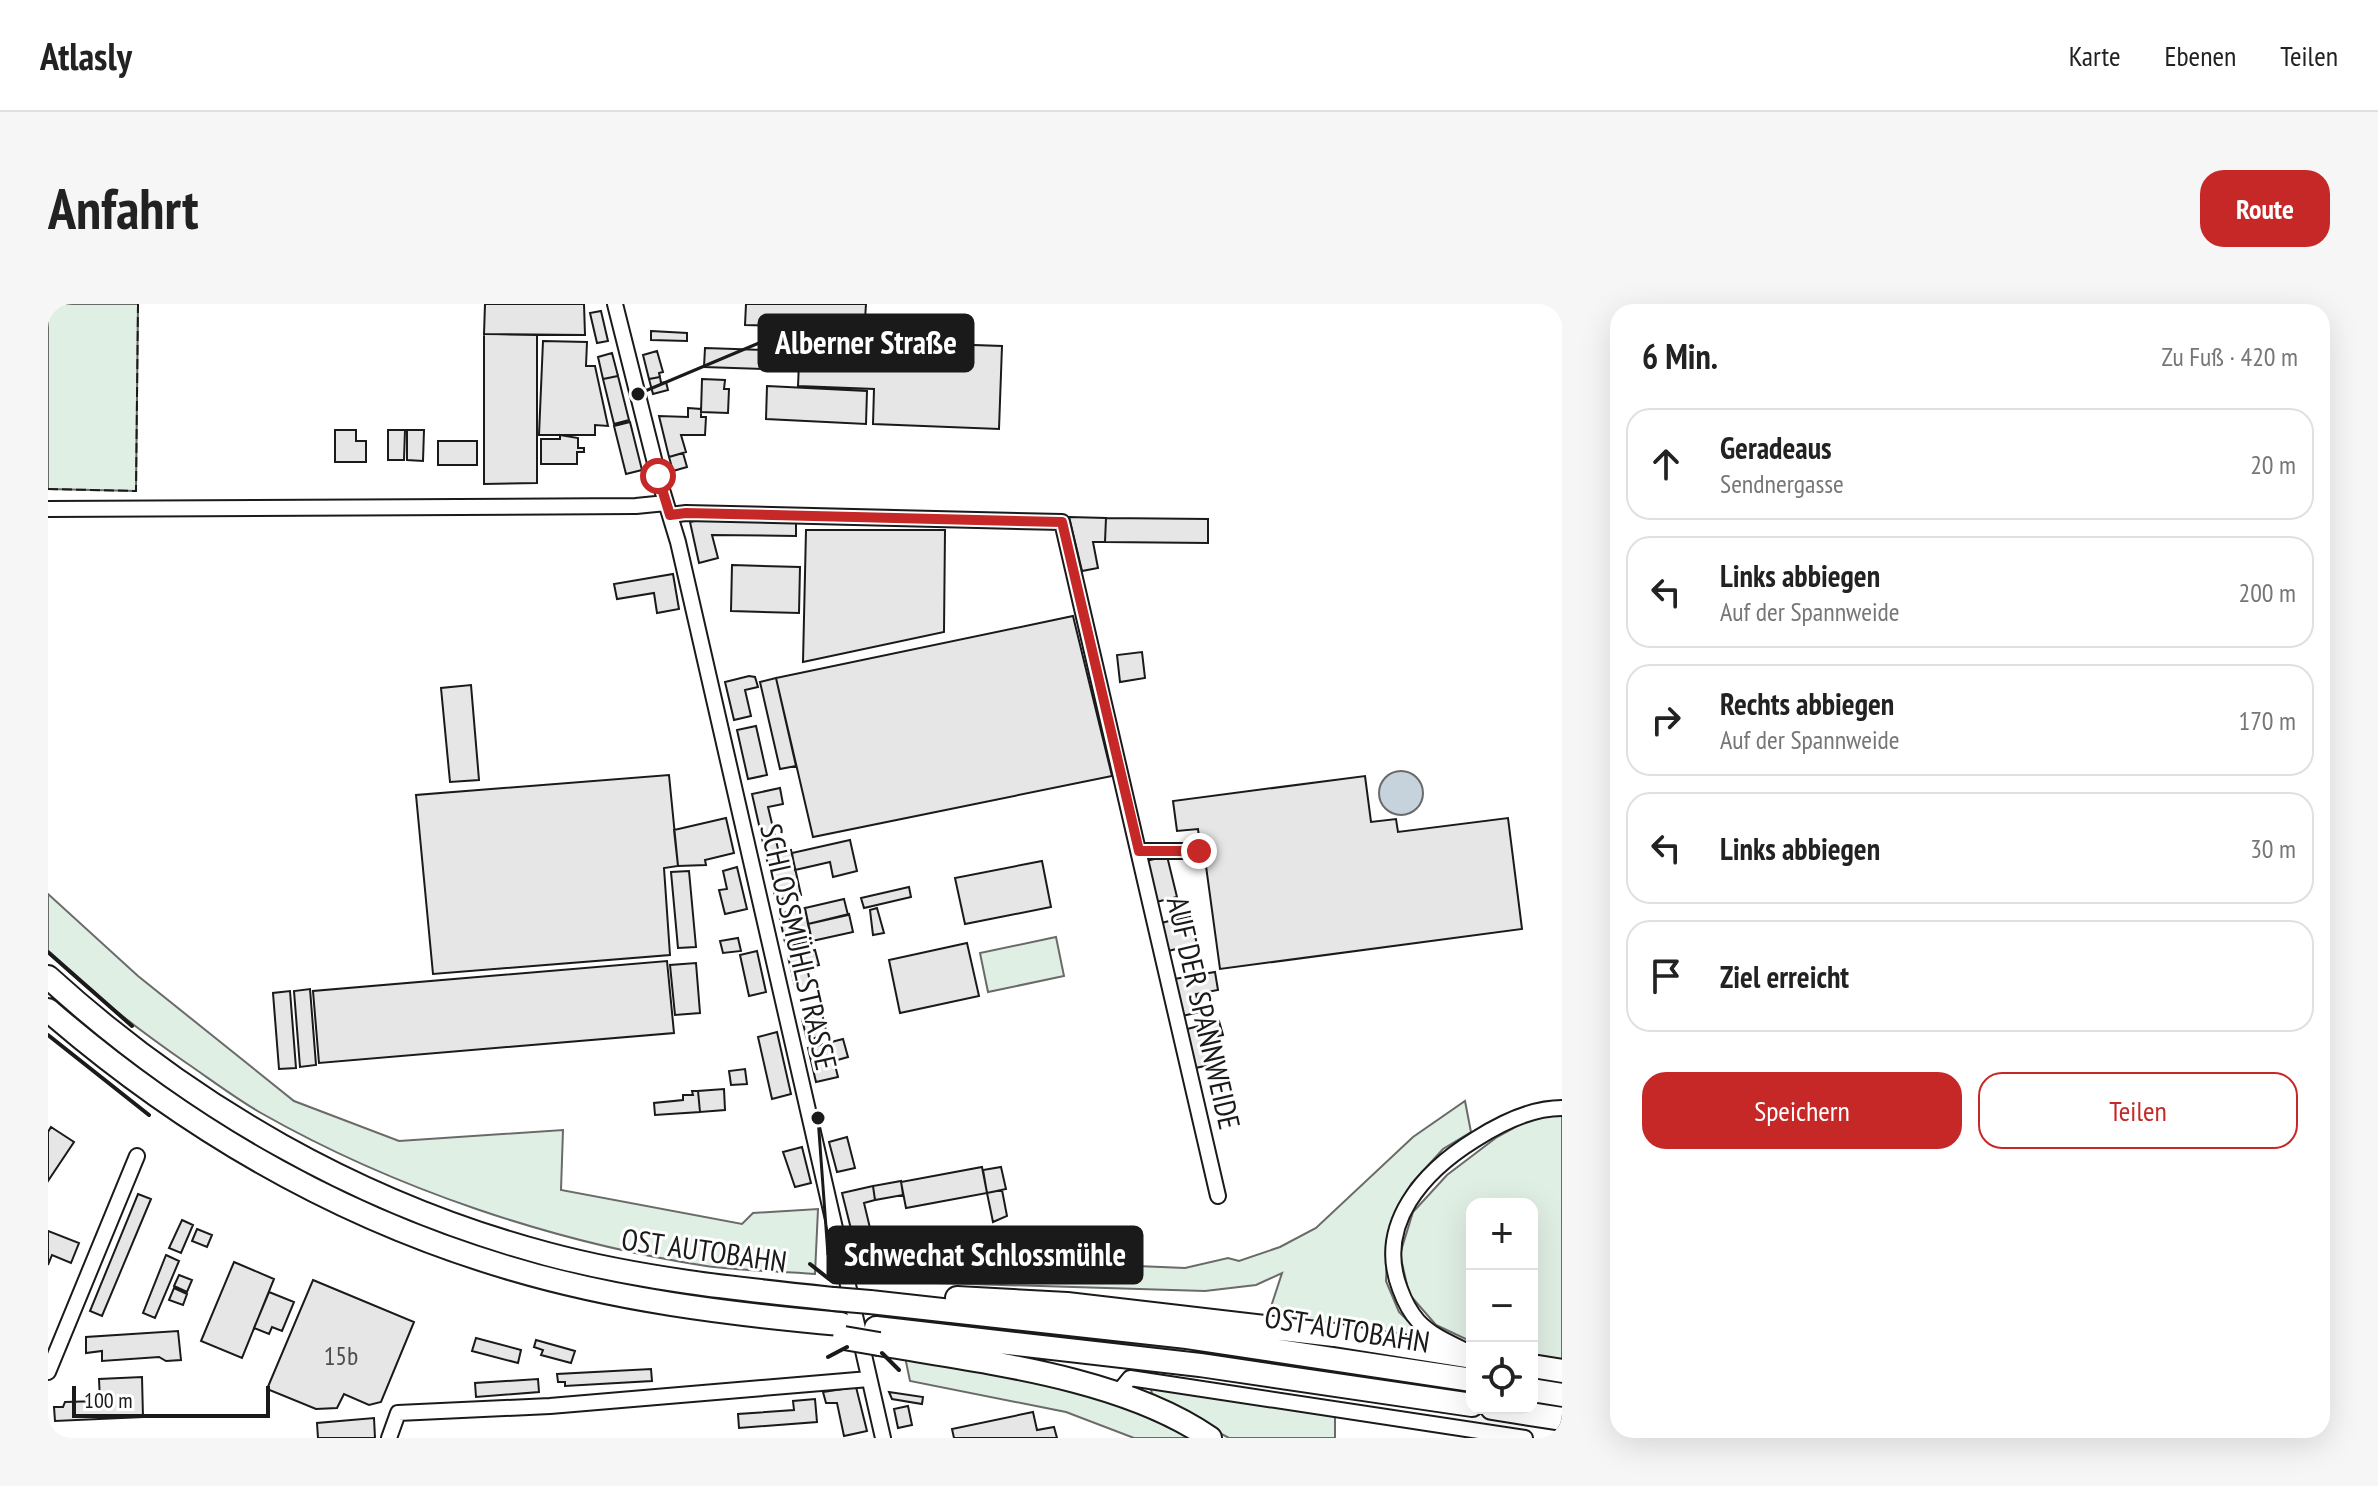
<!DOCTYPE html>
<html lang="de">
<head>
<meta charset="utf-8">
<style>
  :root { --surface:#fff; --page:#f6f6f6; --text:#222; --muted:#767676; --line:#e0e0e0; --accent:#c62828 }
  body { margin:0; font-family:"PT Sans Narrow",sans-serif; background:var(--page); color:var(--text) }
  .controls { position:absolute; right:24px; bottom:24px; display:grid; overflow:hidden; border-radius:16px; box-shadow:0 8px 32px #0002 }
  .controls button { width:72px; height:72px; display:grid; place-items:center; padding:0; border:0; border-bottom:2px solid var(--line); background:var(--surface); color:var(--text); font:40px sans-serif }
  .scale { position:absolute; left:24px; bottom:20px; width:198px; box-sizing:border-box; padding-left:8px; border:4px solid #1a1a1a; border-top:0; font-size:22px; line-height:28px; white-space:nowrap; color:#1a1a1a; -webkit-text-stroke:6px #fff; paint-order:stroke }
  .stop { position:absolute; width:24px; height:24px; margin:-18px; border:6px solid #c62828; border-radius:50%; background:#fff }
  .stop.end { background:#c62828; border-color:#fff; box-shadow:0 2px 8px #0008 }
  .list { margin:0; padding:0; list-style:none }
  h2 { display:flex; justify-content:space-between; align-items:center; height:104px; margin:0; padding:0 32px; font-size:34px }
  h2 small { font-size:26px; font-weight:400; color:var(--muted) }
  .list li { display:grid; grid-template-columns:52px 1fr auto; gap:24px; align-items:center; box-sizing:border-box; height:112px; margin:0 16px 16px; padding:0 16px; border:2px solid var(--line); border-radius:24px }
  .list b { display:block; font-size:30px; white-space:nowrap }
  .list p { margin:0; font-size:26px; white-space:nowrap; color:var(--muted) }
  .list em { font-size:26px; font-style:normal; color:var(--muted) }
  .actions { display:flex; gap:16px; padding:24px 32px }
  .actions a { flex:1; padding:18px 0; border:2px solid var(--accent); border-radius:24px; text-align:center; font-size:28px; color:var(--accent) }
  .actions .main { background:var(--accent); color:#fff }
  .icon { flex:none; width:44px; height:44px; fill:none; stroke:currentColor; stroke-width:2; stroke-linecap:round; stroke-linejoin:round }
  .map { position:relative; flex:none; width:1514px; height:1134px; overflow:hidden; border-radius:24px }
  header { display:flex; align-items:center; gap:48px; box-sizing:border-box; height:112px; padding:0 40px; background:var(--surface); border-bottom:2px solid var(--line) }
  header strong { font-size:38px }
  nav { display:flex; gap:44px; margin-inline-start:auto; font-size:28px }
  .intro { display:flex; align-items:center; justify-content:space-between; box-sizing:border-box; height:192px; padding:0 48px }
  h1 { margin:0; font-size:56px }
  .button { padding:20px 36px; border-radius:24px; background:var(--accent); color:#fff; font-size:28px; font-weight:700 }
  main { display:flex; gap:48px; padding:0 48px }
  aside { flex:1; background:var(--surface); border-radius:24px; box-shadow:0 8px 32px #0002 }
  .map>svg:first-child { display:block }
  .green { fill:#e0efe3; stroke:#6a6a6a; stroke-width:2 }
  .water { fill:#c6d2dc; stroke:#6a6a6a; stroke-width:2 }
  .building { fill:#e6e6e6; stroke:#1a1a1a; stroke-width:2 }
  .lines { fill:none; stroke-linecap:round; stroke-linejoin:round }
  .minor-casing { stroke:#1a1a1a; stroke-width:18 }
  .highway-casing { stroke:#1a1a1a; stroke-width:26 }
  .minor { stroke:#fff; stroke-width:14 }
  .highway { stroke:#fff; stroke-width:22 }
  .highway-bridge-casing { stroke:#1a1a1a; stroke-width:26; stroke-linecap:butt }
  .highway-bridge { stroke:#fff; stroke-width:22 }
  .fence { stroke:#1a1a1a; stroke-width:2; stroke-dasharray:10 4; stroke-linecap:butt }
  .wall { stroke:#1a1a1a; stroke-width:4 }
  .route { stroke:#c62828; stroke-width:10 }
  .labels { text-anchor:middle; stroke-width:6; stroke-linejoin:round; paint-order:stroke }
  .number-label { font-size:26px; fill:#4d4d4d }
  .street-label { font-size:30px; fill:#1a1a1a; stroke:#fff }
  .leader { fill:none; stroke:#1a1a1a; stroke-width:3 }
  .callout-dot { fill:#1a1a1a; stroke:#fff; stroke-width:3 }
  .callout { fill:#1a1a1a; stroke:#1a1a1a; stroke-width:3 }
  .callout-label { font-size:32px; text-anchor:middle; font-weight:bold; fill:#fff }
</style>
</head>
<body>
<header>
<strong>Atlasly</strong>
<nav><a>Karte</a><a>Ebenen</a><a>Teilen</a></nav>
</header>
<div class="intro"><h1>Anfahrt</h1><a class="button">Route</a></div>
<main>
<div class="map">
<svg width="1514" height="1134" viewBox="0 0 1514 1134">
  <rect width="100%" height="100%" fill="#fff"/>
  <path class="green" d="M0 0H90L88 187 0 185Z
    M0 590 90 672 246 797 351 837 515 826 513 886 694 920 705 909 770 905 767 970C731 967 694 967 658 962 505 938 347 885 213 809 187 794 162 775 137 758 88 724 43 690 0 648Z
    M1008 633 1016 672 940 688 932 649Z
    M1417 797 1423 828 1395 845 1363 880 1340 928 1338 977 1351 1008 1380 1037 1219 1015 1234 969 1208 981 1157 987 824 977 846 952 1137 964 1180 954 1191 957 1232 943 1268 924 1365 833Z
    M1514 810V1056L1484 1051V900H1424V1038L1388 1021 1361 990 1352 950 1365 908 1399 871 1449 833 1471 821 1498 811Z
    M857 1053C953 1070 1058 1080 1142 1134H1086L1018 1108 862 1077Z
    M1102 1081 1287 1112V1134H1181L1105 1094Z"/>
  <path class="water" d="M1331 489a22 22 0 1 1 44 0a22 22 0 1 1-44 0Z"/>
  <path class="building" d="M437 0H536L537 31 436 30Z
    M698 0H818L816 31 734 27V22L697 21Z
    M553 7 560 37 549 39 542 9Z
    M603 27 639 29V37L603 36Z
    M436 30 489 31V179L436 180Z
    M752 35 954 42 951 125 825 120 826 85 750 82Z
    M495 37 539 38 538 62H547L560 122 547 121V131H491Z
    M657 44 716 46 715 65 656 63Z
    M609 47 615 68 611 69 612 73 601 75 595 51Z
    M564 49 570 72 555 75 550 53Z
    M570 72 581 116 566 120 555 75Z
    M612 73 613 79 618 78 620 86 605 90 601 75Z
    M654 75 677 76 676 85H681L680 109 653 108Z
    M719 82 819 87 818 120 718 115Z
    M640 104 653 105V113H658L657 131H633L638 148 621 153 611 112 640 113Z
    M582 118 594 166 578 170 566 122Z
    M287 126H308V137H318V158H287Z
    M340 126H357L356 156H340Z
    M359 126H376L375 157 359 156Z
    M512 131 530 134V144H536V148H529V160H493V135H512Z
    M390 137H429V161H390Z
    M635 149 639 163 625 167 621 153Z
    M1021 213 1058 214 1057 238H1045L1050 264 1034 267Z
    M660 214 748 216V232L664 231 670 254 651 259 642 218Z
    M1058 214 1160 215V239L1057 238Z
    M758 226H897L896 328 755 358Z
    M684 261 752 263 751 309 683 307Z
    M625 270 631 305 609 309 606 289 569 295 566 280Z
    M1025 312 1064 472 765 533 728 374Z
    M1094 348 1097 374 1072 378 1069 351Z
    M701 372 707 373 710 383 697 386 703 412 686 416 677 378Z
    M728 374 748 462 732 465 712 378Z
    M423 381 431 476 402 478 393 384Z
    M708 422 719 471 700 475 689 426Z
    M621 471 630 562 616 564 622 651 385 670 368 491Z
    M1317 472 1323 518 1348 515 1350 528 1460 514 1474 625 1172 665 1155 540 1152 541 1150 525 1129 527 1125 497Z
    M732 484 735 500 720 503 731 549 718 552 704 490Z
    M678 514 686 549 657 556 658 561 630 562 626 526Z
    M802 536 809 567 785 573 782 558 747 566 744 549Z
    M743 546 753 591 728 596 718 552Z
    M1119 552 1129 593 1108 598 1098 557Z
    M994 557 1003 603 917 620 907 574Z
    M689 563 699 605 677 610 671 586 679 585 675 567Z
    M641 567 648 643 630 644 623 568Z
    M861 583 863 593 816 604 813 594Z
    M796 595 800 611 760 620 757 604Z
    M757 604 764 637 738 643 731 610Z
    M829 604 836 629 825 631 822 606Z
    M801 610 805 628 764 637 760 620Z
    M1142 612 1149 640 1120 647 1113 619Z
    M690 634 693 647 675 649 672 637Z
    M919 639 931 692 852 709 841 656Z
    M767 646 771 661 759 664 763 682 748 686 740 653Z
    M709 647 718 688 701 692 692 651Z
    M619 657 626 729 271 759 265 687Z
    M648 659 652 709 627 711 622 661Z
    M1167 668 1170 686 1148 690 1152 708 1134 712 1126 675Z
    M262 685 268 761 252 763 246 687Z
    M242 687 248 764 231 765 225 689Z
    M774 710 779 731 759 736 754 715Z
    M1171 717 1175 731 1162 734 1168 760 1147 764 1139 725Z
    M729 728 743 790 724 795 710 733Z
    M795 735 800 753 786 757 790 773 768 778 760 744Z
    M697 765 699 780 683 781 681 767Z
    M676 785 677 806 652 808 650 787Z
    M644 787H650L652 808 607 811 606 799 635 796V791H645Z
    M3 823 26 838 0 877V828Z
    M799 833 807 864 789 868 781 838Z
    M754 843 763 879 747 883 735 848Z
    M934 863 939 889 858 904 853 878Z
    M953 863 958 885 939 889 935 866Z
    M853 877 855 891 827 896 825 882Z
    M825 882 827 896 816 899 822 924 804 929 794 889Z
    M954 886 959 912 945 918 939 889Z
    M90 890 103 895 54 1012 42 1007Z
    M134 916 145 921 133 949 121 944Z
    M149 925 164 931 159 943 144 937Z
    M0 927 31 939 23 959 4 951 0 961Z
    M118 951 131 957 107 1014 95 1009Z
    M186 958 226 975 194 1054 153 1037Z
    M131 971 144 976 139 988 126 982Z
    M265 976 366 1018 333 1098 321 1101 296 1090 289 1104 268 1105 219 1085Z
    M126 984 139 990 135 1001 121 996Z
    M221 988 246 998 234 1027 224 1023 221 1030 206 1024Z
    M130 1027 133 1056 118 1057 111 1053 54 1057V1047L38 1049V1033Z
    M428 1034 473 1046 470 1059 424 1047Z
    M488 1036 527 1047 523 1059 493 1051 495 1046 486 1043Z
    M603 1065 604 1077 517 1082V1078H510L509 1070Z
    M94 1073 95 1113 7 1117 6 1103H15L17 1098 52 1097 51 1075Z
    M490 1075 491 1088 428 1093 427 1079Z
    M808 1083 819 1127 796 1132 789 1099H778L775 1088Z
    M841 1088 875 1093 874 1100 844 1095Z
    M767 1095 769 1118 691 1124 690 1110 746 1106 745 1097Z
    M860 1102 864 1121 850 1124 846 1105Z
    M985 1108 989 1126 1006 1123 1009 1134H906L904 1125Z
    M326 1114 327 1134H270L269 1119Z"/>
  <g class="lines">
    <defs>
      <path id="minor" d="M567 0 612 179 630 238 835 1134
        M0 205 588 202 618 199
        M622 211 638 209 1014 218 1170 892
        M1091 547H1151
        M1416 1046C1400 1038 1383 1031 1370 1017 1362 1008 1356 996 1352 985 1327 920 1376 867 1428 835 1453 819 1484 804 1514 804
        M0 1068 89 852
        M1068 1091 1082 1074 1477 1134
        M341 1134 350 1109 502 1102 821 1075"/>
      <path id="highway" d="M0 673C143 803 312 900 499 950 592 975 690 985 786 995
        M0 706C134 822 287 912 458 963 567 996 680 1010 793 1020
        M909 994 1019 1000 1286 1031 1424 1053
        M822 998 1139 1033 1424 1076
        M828 1024 1152 1061 1424 1101
        M831 1040C935 1058 1074 1073 1162 1134
        M1484 1062 1514 1067
        M1484 1086 1514 1091
        M1444 1104 1514 1115"/>
    </defs>
    <use href="#minor" class="minor-casing"/>
    <use href="#highway" class="highway-casing"/>
    <use href="#minor" class="minor"/>
    <use href="#highway" class="highway"/>
    <defs>
      <path id="highway-bridge" d="M786 995 822 998
        M796 1034 831 1040"/>
    </defs>
    <use href="#highway-bridge" class="highway-bridge-casing"/>
    <use href="#highway-bridge" class="highway-bridge"/>
    <path class="fence" d="M0 185 88 187 90 0"/>
    <path class="wall" d="M0 648 84 722
      M0 731 101 811
      M762 960 781 975
      M817 978 836 965
      M834 1049 851 1066
      M780 1053 799 1043"/>
  </g>
  <g class="lines">
    <path class="route" d="M610 172 622 211 638 209 1014 218 1091 547H1151"/>
  </g>
  <g class="labels">
    <g class="number-label">
      <text x="293" y="1061">15b</text>
    </g>
    <g class="street-label">
      <text transform="translate(750 643) rotate(77)" y="10">SCHLOSSMÜHLSTRASSE</text>
      <text transform="translate(1155 709) rotate(77)" y="10">AUF DER SPANNWEIDE</text>
      <text transform="translate(656 947) rotate(8)" y="10">OST AUTOBAHN</text>
      <text transform="translate(1299 1026) rotate(9)" y="10">OST AUTOBAHN</text>
    </g>
  </g>
  <path class="leader" d="M590 90L711 39M770 814L780 951"/>
  <g class="callout-dot">
    <circle cx="590" cy="90" r="8"/>
    <circle cx="770" cy="814" r="8"/>
  </g>
  <g class="callout">
    <rect x="711" y="11" width="214" height="56" rx="8"/>
    <rect x="780" y="923" width="314" height="56" rx="8"/>
  </g>
  <g class="callout-label">
    <text x="818" y="50">Alberner Straße</text>
    <text x="937" y="962">Schwechat Schlossmühle</text>
  </g>
</svg>
<div class="controls">
<button>+</button>
<button>−</button>
<button><svg class="icon" aria-label="locate" viewBox="0 0 24 24"><circle cx="12" cy="12" r="6"/><path d="M12 2v4M12 18v4M2 12h4M18 12h4"/></svg></button>
</div>
<div class="scale">100 m</div>
<div class="stop" style="left:610px;top:172px"></div>
<div class="stop end" style="left:1151px;top:547px"></div>
</div>
<aside>
<h2>6 Min.<small>Zu Fuß · 420 m</small></h2>
<ul class="list">
<li><svg class="icon" aria-label="ahead" viewBox="0 0 24 24"><path d="M12 20V5M6 11l6-6 6 6"/></svg><div><b>Geradeaus</b><p>Sendnergasse</p></div><em>20 m</em></li>
<li><svg class="icon" aria-label="left" viewBox="0 0 24 24"><path d="M17 20v-9H6M10 6l-5 5 5 5"/></svg><div><b>Links abbiegen</b><p>Auf der Spannweide</p></div><em>200 m</em></li>
<li><svg class="icon" aria-label="right" viewBox="0 0 24 24"><path d="M7 20v-9h11M14 6l5 5-5 5"/></svg><div><b>Rechts abbiegen</b><p>Auf der Spannweide</p></div><em>170 m</em></li>
<li><svg class="icon" aria-label="left" viewBox="0 0 24 24"><path d="M17 20v-9H6M10 6l-5 5 5 5"/></svg><div><b>Links abbiegen</b></div><em>30 m</em></li>
<li><svg class="icon" aria-label="arrive" viewBox="0 0 24 24"><path d="M6 21V4h12l-3 4 3 4H6"/></svg><div><b>Ziel erreicht</b></div></li>
</ul>
<div class="actions"><a class="main">Speichern</a><a>Teilen</a></div>
</aside>
</main>
</body>
</html>
